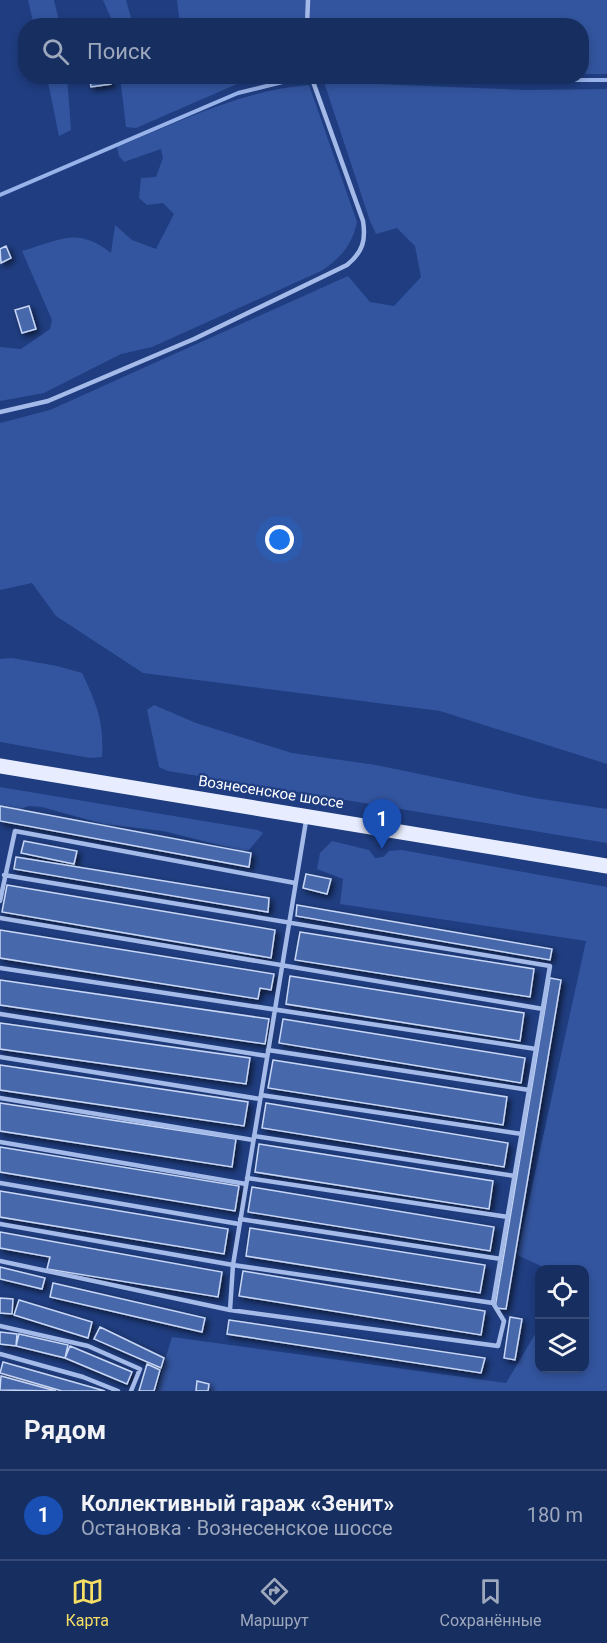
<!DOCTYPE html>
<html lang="ru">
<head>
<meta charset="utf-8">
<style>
  :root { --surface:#172e60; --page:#243a69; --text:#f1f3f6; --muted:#9ea8bd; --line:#364a75; --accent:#f6df64 }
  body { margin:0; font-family:Roboto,sans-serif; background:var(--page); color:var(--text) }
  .controls { position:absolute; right:18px; bottom:18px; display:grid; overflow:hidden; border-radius:12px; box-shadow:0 3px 9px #0003 }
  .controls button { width:54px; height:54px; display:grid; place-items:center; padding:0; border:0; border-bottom:2px solid var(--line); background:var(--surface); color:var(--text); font:30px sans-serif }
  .you { position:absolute; left:280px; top:540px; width:21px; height:21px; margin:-15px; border:4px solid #fff; border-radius:50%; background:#1a73e8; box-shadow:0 0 0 9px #1a73e833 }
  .badge { display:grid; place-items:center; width:39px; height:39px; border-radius:50%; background:var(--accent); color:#fff; font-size:20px; font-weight:700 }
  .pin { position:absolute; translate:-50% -50px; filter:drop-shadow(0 2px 3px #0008) }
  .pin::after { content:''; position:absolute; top:32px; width:21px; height:18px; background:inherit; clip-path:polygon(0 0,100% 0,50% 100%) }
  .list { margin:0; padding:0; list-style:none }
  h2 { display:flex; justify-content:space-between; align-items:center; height:78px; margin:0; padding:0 24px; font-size:26px }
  h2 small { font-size:20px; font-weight:400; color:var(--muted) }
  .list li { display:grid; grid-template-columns:39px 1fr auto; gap:18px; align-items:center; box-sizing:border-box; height:90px; padding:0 24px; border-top:2px solid var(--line) }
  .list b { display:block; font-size:22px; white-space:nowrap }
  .list p { margin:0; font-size:20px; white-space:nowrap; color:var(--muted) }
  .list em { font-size:20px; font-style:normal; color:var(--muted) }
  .icon { flex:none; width:33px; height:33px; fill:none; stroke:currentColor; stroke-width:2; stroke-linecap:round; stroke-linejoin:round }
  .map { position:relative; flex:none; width:607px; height:1391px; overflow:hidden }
  .search { position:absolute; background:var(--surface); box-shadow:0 3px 9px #0003; left:18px; right:18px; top:18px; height:66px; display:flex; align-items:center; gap:15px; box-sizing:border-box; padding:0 21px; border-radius:24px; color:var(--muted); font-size:22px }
  .sheet { height:168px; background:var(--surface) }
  nav { display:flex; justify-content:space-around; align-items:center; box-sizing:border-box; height:84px; border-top:2px solid var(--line); background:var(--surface); font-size:16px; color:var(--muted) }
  nav a { display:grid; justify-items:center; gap:3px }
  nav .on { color:var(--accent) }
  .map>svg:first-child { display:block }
  .green { fill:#33559f }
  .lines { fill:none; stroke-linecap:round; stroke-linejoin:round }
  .stream { stroke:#98b3ea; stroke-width:4 }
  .building { fill:#4767aa; stroke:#c8d7f6; stroke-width:1.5; filter:url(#shadow) }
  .lane { stroke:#a4bae8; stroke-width:4.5 }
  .primary { stroke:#e7edfe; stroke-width:15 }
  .labels { text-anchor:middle; stroke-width:4.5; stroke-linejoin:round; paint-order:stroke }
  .street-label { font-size:15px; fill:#fff; stroke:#1f3d80 }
</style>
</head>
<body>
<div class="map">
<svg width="607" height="1391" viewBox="0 0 607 1391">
  <defs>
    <filter id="shadow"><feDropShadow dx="3" dy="3" stdDeviation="3" flood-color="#0009"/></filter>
  </defs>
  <rect width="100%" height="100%" fill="#1f3d80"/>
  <path class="green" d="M28 0H54L60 25H34Z
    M103 0H126L133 25H114Z
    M177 0H607V74H582V26L180 25Z
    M47 77H67L71 130 59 136Z
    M120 77V76L261 77 237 84 136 128 126 127Z
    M324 82 526 90 607 89V764L440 711 143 673 56 616 32 583 0 590V423L50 410 348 276 370 302 394 306 421 277 415 246 397 228 376 234 370 221Z
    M309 85 357 222C352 245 341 258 321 271L152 347 121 354 44 393 0 401V347L21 349 50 329 52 320 22 251C60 240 77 226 111 253L115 225 132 240 156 249 174 214 163 203 147 205 139 198 141 178 156 177 163 158 161 149 124 162 119 156 117 147C179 122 242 90 309 85Z
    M12 658 57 666 82 673C97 705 104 721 102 757L90 758 0 742V659Z
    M154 705 196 723 292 753 376 765 535 798 607 809V843L168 771 159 767 147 710Z
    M0 787 258 830 263 833 249 850 243 851 163 831 103 824 42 807 29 806 18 810 0 809Z
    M332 841 369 850 375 858 383 857 389 851 402 850 607 887V1391H156L172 1337 506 1383 537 1331 539 1300 540 1368H584V1270L541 1269V1266L517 1255 586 941 340 904 343 879 317 869 320 853Z"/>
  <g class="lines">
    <path class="stream" d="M0 195 238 93 291 80H607"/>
  </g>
  <path class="building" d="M110 77 111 84 91 87 90 80Z
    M6 246 11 258 1 263 0 249Z
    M29 306 36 329 22 333 15 310Z
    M0 806 251 853 249 867 0 821Z
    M24 841 77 851 74 864 21 853Z
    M16 857 269 898 268 912 14 869Z
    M306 874 331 879 327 894 303 888Z
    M7 885 275 930 271 958 2 912Z
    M297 905 552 949 550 960 296 916Z
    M0 930 274 974 271 990 260 988 258 999 0 958Z
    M300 932 534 969 530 997 295 960Z
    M290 976 524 1013 520 1041 286 1004Z
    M550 978 561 980 506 1309 495 1308Z
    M0 980 269 1019 265 1044 0 1005Z
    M283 1019 525 1058 521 1083 279 1043Z
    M0 1023 250 1058 246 1084 0 1049Z
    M273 1060 507 1097 503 1125 268 1088Z
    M0 1065 248 1102 244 1126 0 1090Z
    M0 1103 236 1139 232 1167 0 1131Z
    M266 1103 508 1143 504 1167 262 1128Z
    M259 1144 493 1181 489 1209 255 1172Z
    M0 1147 239 1186 235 1211 0 1172Z
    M252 1187 494 1227 490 1251 248 1212Z
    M0 1191 228 1229 224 1254 0 1217Z
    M250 1228 485 1265 480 1293 246 1256Z
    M0 1232 222 1272 218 1297 47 1269 50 1257 0 1248Z
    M0 1267 45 1278 42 1289 0 1279Z
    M243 1271 485 1311 481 1335 239 1296Z
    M53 1283 205 1318 202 1332 50 1297Z
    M0 1298 13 1299 12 1314 0 1313Z
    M19 1300 92 1322 88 1338 14 1315Z
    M510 1317 522 1319 515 1360 504 1358Z
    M229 1320 485 1358 481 1373 227 1334Z
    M100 1327 164 1358 161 1368 94 1339Z
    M0 1332 17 1334 16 1346 0 1344Z
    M19 1334 68 1345 65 1358 16 1346Z
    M70 1346 132 1372 127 1384 65 1358Z
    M3 1362 105 1391H62L0 1373Z
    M147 1364 160 1370 154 1391H139Z
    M1 1376 56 1391 0 1390Z
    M197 1381 209 1384 208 1391H196Z"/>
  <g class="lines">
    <path class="lane" d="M307 26 308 0
      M0 412 48 401 194 339 347 265C363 252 366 240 363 221L311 76
      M0 901 15 831 295 883
      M0 918 543 1009
      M0 968 536 1049
      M0 1014 267 1056
      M268 1050 529 1090
      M0 1057 260 1099
      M261 1095 522 1134
      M0 1098 253 1140
      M254 1136 515 1176
      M0 1142 246 1184
      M247 1178 508 1217
      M0 1183 239 1224
      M240 1219 501 1259
      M0 1224 233 1265 493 1303
      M0 1261 230 1310 498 1346 504 1321 493 1303 550 966 4 875
      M230 1310 233 1265 306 821
      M0 1326 88 1346 140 1369 131 1391
      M0 1354 83 1377 118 1391"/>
    <path class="primary" d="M0 766 607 866"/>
  </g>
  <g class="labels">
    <g class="street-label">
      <text transform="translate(271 792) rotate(9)" y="5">Вознесенское шоссе</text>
    </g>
  </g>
</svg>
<div class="controls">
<button><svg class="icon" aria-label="locate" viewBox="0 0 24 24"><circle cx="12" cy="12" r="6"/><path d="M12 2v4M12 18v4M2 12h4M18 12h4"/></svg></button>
<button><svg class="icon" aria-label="layers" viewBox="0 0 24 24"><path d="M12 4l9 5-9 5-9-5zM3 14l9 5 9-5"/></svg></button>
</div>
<div class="you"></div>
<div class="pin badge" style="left:382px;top:849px;background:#1a4fb4">1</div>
<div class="search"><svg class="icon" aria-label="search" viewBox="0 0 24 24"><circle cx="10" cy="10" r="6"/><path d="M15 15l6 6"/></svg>Поиск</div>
</div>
<section class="sheet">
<h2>Рядом<small></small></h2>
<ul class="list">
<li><span class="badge" style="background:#1a4fb4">1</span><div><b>Коллективный гараж «Зенит»</b><p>Остановка · Вознесенское шоссе</p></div><em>180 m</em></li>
</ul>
</section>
<nav>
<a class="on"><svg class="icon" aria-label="map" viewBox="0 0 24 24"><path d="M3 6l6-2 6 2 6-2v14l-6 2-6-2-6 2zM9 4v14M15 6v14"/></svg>Карта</a>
<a><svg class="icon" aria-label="directions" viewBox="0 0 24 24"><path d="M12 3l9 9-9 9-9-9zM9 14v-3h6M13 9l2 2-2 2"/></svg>Маршрут</a>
<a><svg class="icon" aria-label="saved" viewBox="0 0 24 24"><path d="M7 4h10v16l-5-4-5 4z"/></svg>Сохранённые</a>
</nav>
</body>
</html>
